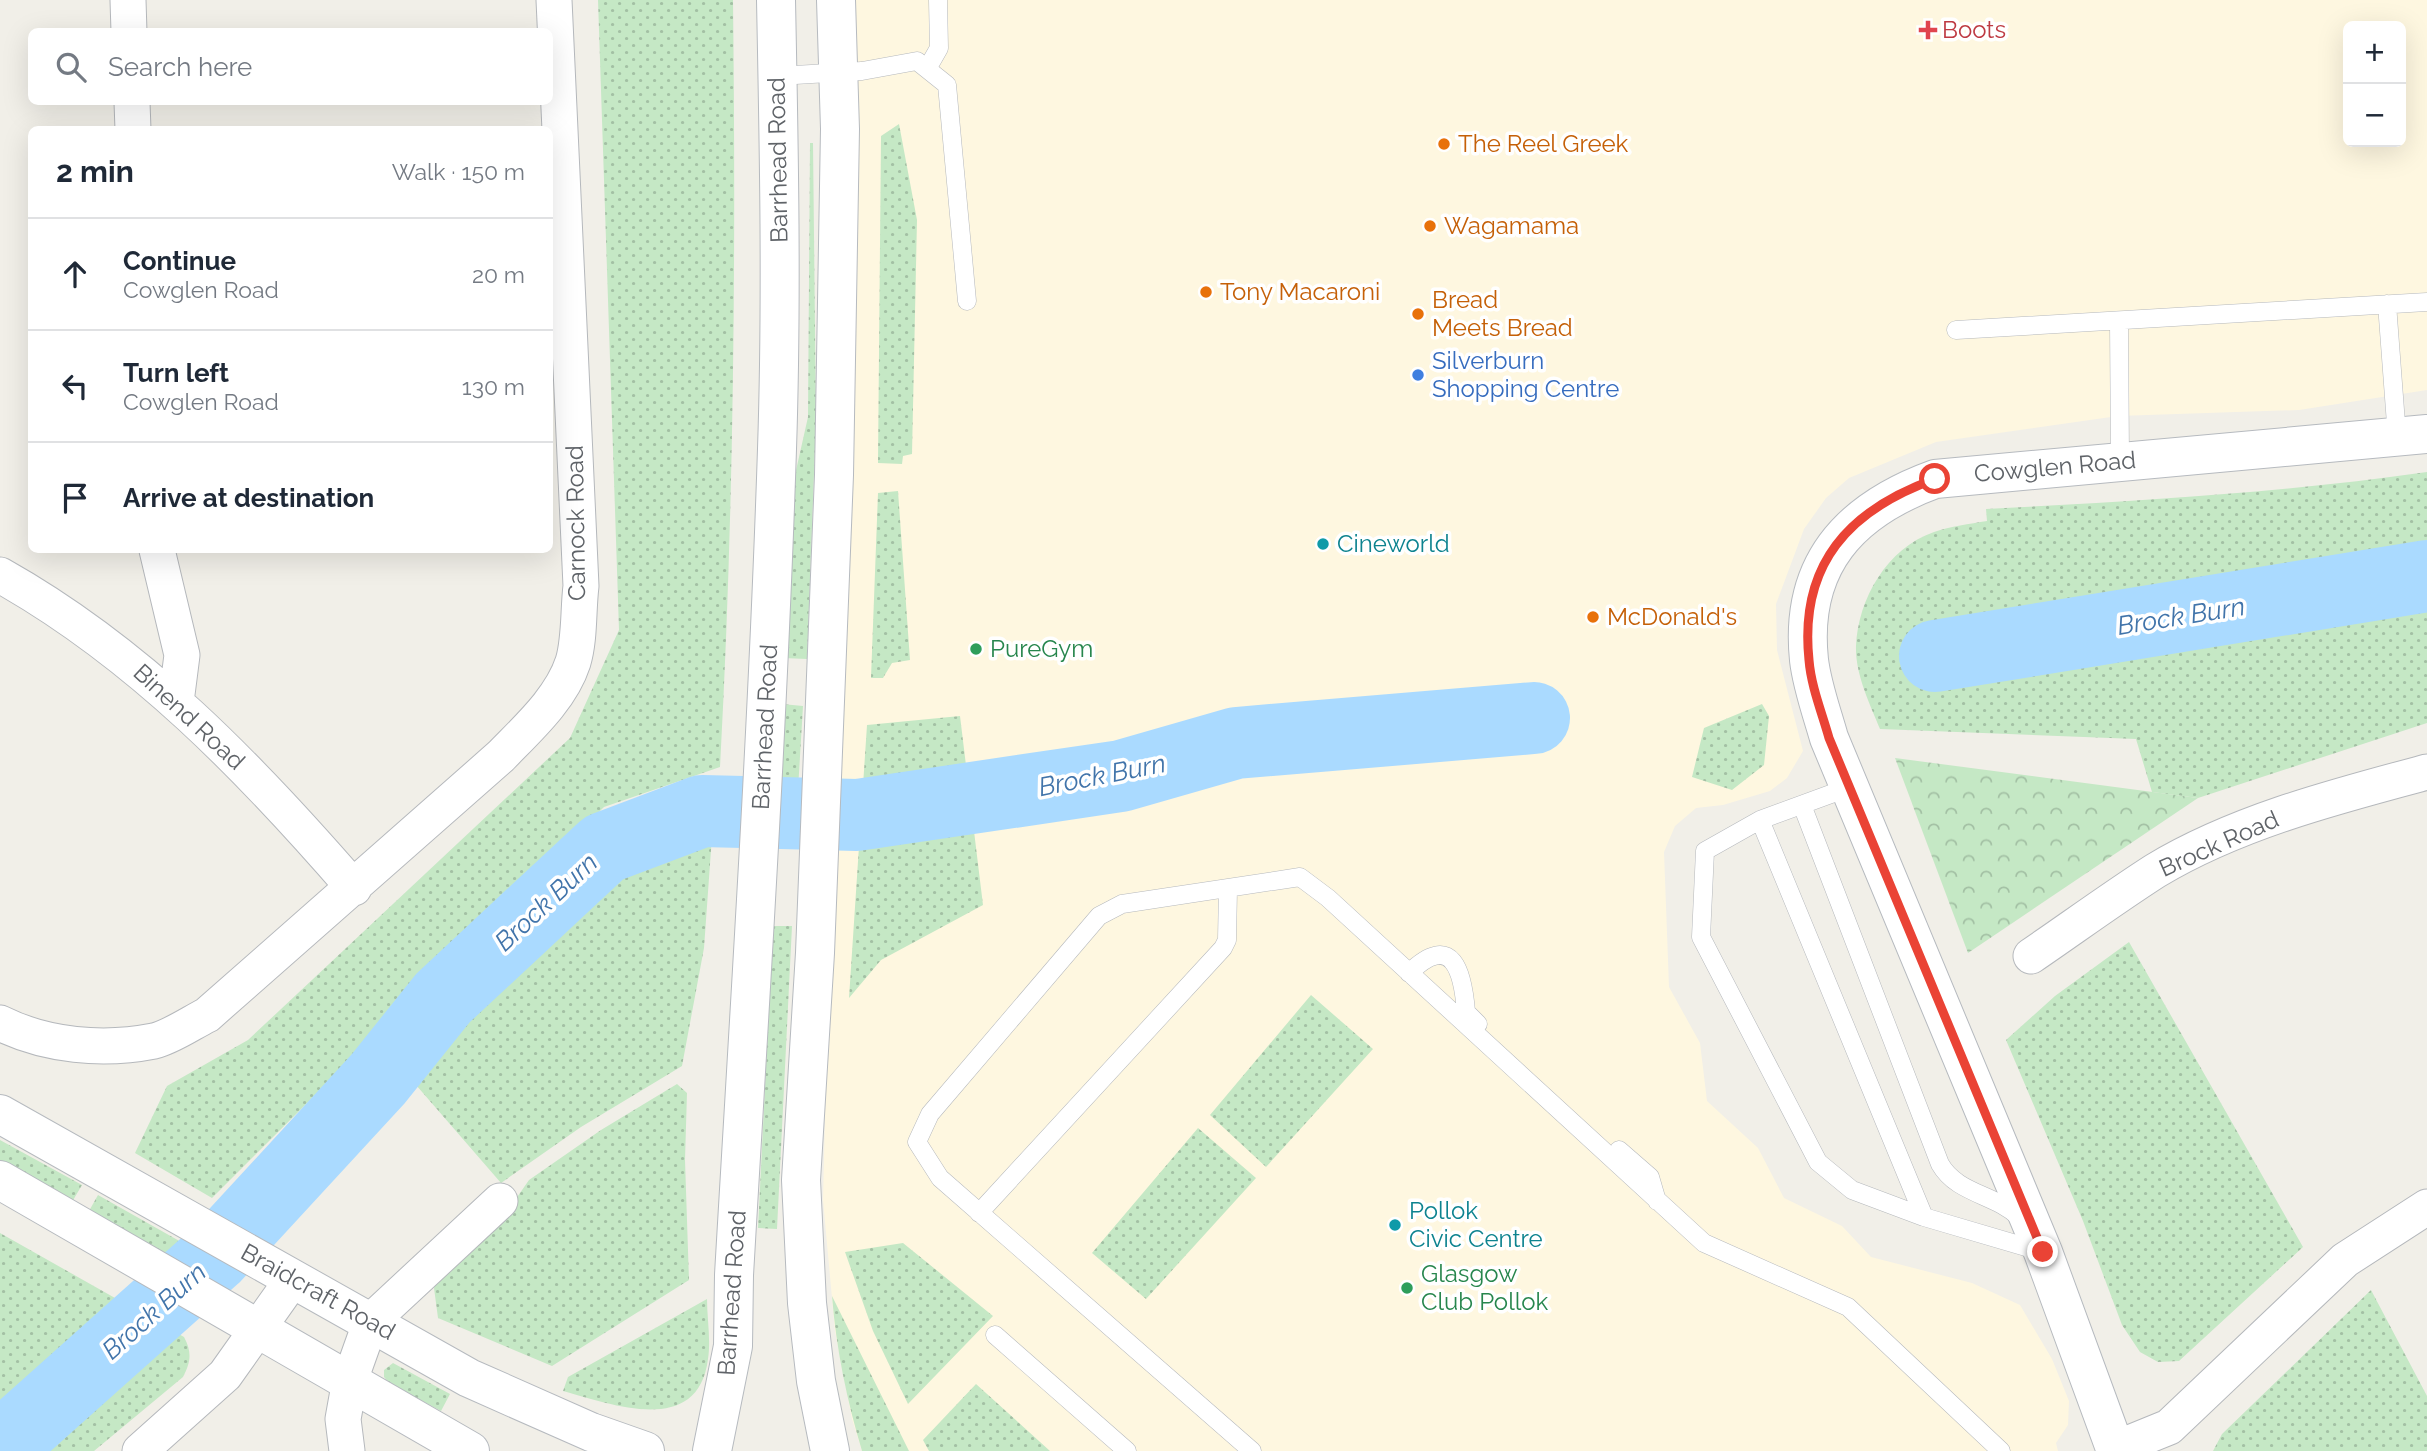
<!DOCTYPE html>
<html lang="en">
<head>
<meta charset="utf-8">
<style>
  :root { --surface:#fff; --page:#f6f6f7; --text:#1f2937; --muted:#747a83; --line:#e0e1e3 }
  body { margin:0; font-family:Raleway,sans-serif; background:var(--page); color:var(--text) }
  .controls { position:absolute; right:21px; top:21px; display:grid; overflow:hidden; border-radius:10px; box-shadow:0 7px 28px #0002 }
  .controls button { width:63px; height:63px; display:grid; place-items:center; padding:0; border:0; border-bottom:2px solid var(--line); background:var(--surface); color:var(--text); font:35px sans-serif }
  .stop { position:absolute; width:21px; height:21px; margin:-16px; border:5px solid #ea4335; border-radius:50%; background:#fff }
  .stop.end { background:#ea4335; border-color:#fff; box-shadow:0 2px 7px #0008 }
  .list { margin:0; padding:0; list-style:none }
  h2 { display:flex; justify-content:space-between; align-items:center; height:91px; margin:0; padding:0 28px; font-size:30px }
  h2 small { font-size:23px; font-weight:400; color:var(--muted) }
  .list li { display:grid; grid-template-columns:46px 1fr auto; gap:21px; align-items:center; box-sizing:border-box; height:112px; padding:0 28px; border-top:2px solid var(--line) }
  .list b { display:block; font-size:26px; white-space:nowrap }
  .list p { margin:0; font-size:23px; white-space:nowrap; color:var(--muted) }
  .list em { font-size:23px; font-style:normal; color:var(--muted) }
  .icon { flex:none; width:38px; height:38px; fill:none; stroke:currentColor; stroke-width:2; stroke-linecap:round; stroke-linejoin:round }
  .map { position:relative; flex:none; width:2427px; height:1451px; overflow:hidden }
  .search { position:absolute; background:var(--surface); box-shadow:0 7px 28px #0002; left:28px; top:28px; width:525px; height:77px; display:flex; align-items:center; gap:18px; box-sizing:border-box; padding:0 24px; border-radius:10px; color:var(--muted); font-size:26px }
  .panel { position:absolute; background:var(--surface); box-shadow:0 7px 28px #0002; left:28px; top:126px; width:525px; height:427px; border-radius:10px }
  .map>svg:first-child { display:block }
  .commercial { fill:#fef7e0; fill-rule:evenodd }
  .green { fill:url(#green-dots) }
  .forest { fill:url(#forest-crowns) }
  .lines { fill:none; stroke-linecap:round; stroke-linejoin:round }
  .river { stroke:#aadaff; stroke-width:72 }
  .lane-casing { stroke:#b5b8bc; stroke-width:19 }
  .street-casing { stroke:#b5b8bc; stroke-width:37 }
  .secondary-casing { stroke:#b6babf; stroke-width:40 }
  .lane { stroke:#fff; stroke-width:18 }
  .street { stroke:#fff; stroke-width:35 }
  .secondary { stroke:#fff; stroke-width:38 }
  .route { stroke:#ea4335; stroke-width:9 }
  .health-dot { fill:#e0444e; stroke:#fff; stroke-width:2.5 }
  .food-dot { fill:#e8710a; stroke:#fff; stroke-width:2.5 }
  .shop-dot { fill:#3f7fe0; stroke:#fff; stroke-width:2.5 }
  .culture-dot { fill:#0f9aa8; stroke:#fff; stroke-width:2.5 }
  .leisure-dot { fill:#2e9e5b; stroke:#fff; stroke-width:2.5 }
  .labels { text-anchor:middle; stroke-width:7; stroke-linejoin:round; paint-order:stroke }
  .health-label { font-size:24px; fill:#be3a42; stroke:#fff; text-anchor:start }
  .food-label { font-size:24px; fill:#c56008; stroke:#fff; text-anchor:start }
  .street-label { font-size:24px; fill:#5f6368; stroke:#fff }
  .shop-label { font-size:24px; fill:#366cbe; stroke:#fff; text-anchor:start }
  .culture-label { font-size:24px; fill:#0d838f; stroke:#fff; text-anchor:start }
  .leisure-label { font-size:24px; fill:#27864d; stroke:#fff; text-anchor:start }
  .water-label { font-size:26px; font-style:italic; fill:#4174aa; stroke:#fff }
</style>
</head>
<body>
<div class="map">
<svg width="2427" height="1451" viewBox="0 0 2427 1451">
  <defs>
    <pattern id="green-dots" width="8" height="8" patternUnits="userSpaceOnUse" patternTransform="scale(1.75)"><rect width="8" height="8" fill="#c5e8c5"/><path d="M2 2h.1M6 6h.1" fill="none" stroke="#a3c0a4" stroke-width="1.8" stroke-linecap="round"/></pattern>
    <pattern id="forest-crowns" width="20" height="18" patternUnits="userSpaceOnUse" patternTransform="scale(1.75)"><rect width="20" height="18" fill="#c5e8c5"/><path d="M2 6a3 3 0 1 1 6 0M12 15a3 3 0 1 1 6 0" fill="none" stroke="#a3c0a4"/></pattern>
  </defs>
  <rect width="100%" height="100%" fill="#f1efe8"/>
  <path class="commercial" d="M851 0H2427V390L2299 410 2118 416 1936 442 1849 478 1826 498 1804 529 1776 604 1777 650 1803 751 1787 778 1770 791 1723 805 1696 808 1675 826 1664 852 1669 987 1700 1043 1707 1101 1758 1148 1784 1198 1842 1226 1871 1257 1972 1283 2020 1305 2052 1359 2069 1401 2068 1425 2056 1443 2058 1451H862L852 1419 835 1331 823 1200ZM2348 26H2401V142H2348Z"/>
  <path class="green" d="M598 0H733C736 257 734 509 720 767L604 807 212 1198 135 1153 167 1086 248 1040 570 738 619 630Z
    M899 124 917 220 912 454 903 456 902 464 878 463 881 136Z
    M810 143H813L816 421 807 659 783 658 788 506 808 417Z
    M2427 472V723L2198 798 2152 792 2136 739 1880 729C1870 704 1855 674 1856 646 1858 599 1887 548 1934 532 1951 526 1969 524 1987 521L1986 509C2134 501 2281 493 2427 472Z
    M898 491 910 660 892 663 883 678H871L878 493Z
    M782 704 803 706 798 790 777 789Z
    M1762 704 1769 716 1764 765 1732 790 1692 777 1704 728Z
    M960 716 983 905 881 960 849 998 867 725Z
    M713 822 704 948 682 1066 581 1127 501 1183 403 1070 447 1009 489 973 587 871 605 859Z
    M773 926H792L777 1229 758 1228Z
    M2129 942 2303 1247 2179 1361 2158 1362 2140 1352 2122 1325 2083 1221 2006 1040 2055 996Z
    M1311 995 1373 1049 1266 1167 1210 1115Z
    M677 1084 687 1093 685 1160 689 1280 552 1366 438 1318 434 1288 440 1273 502 1219 529 1180 601 1130Z
    M1198 1128 1256 1178 1146 1299 1092 1253Z
    M0 1140 82 1185 72 1202 0 1162Z
    M98 1195 190 1247 181 1264 89 1211Z
    M0 1233 184 1337C192 1352 191 1362 183 1377L94 1451H0Z
    M903 1243 993 1316 908 1404 873 1331 845 1252Z
    M2371 1290 2427 1396V1451H2213L2222 1434Z
    M832 1296 909 1451H862C847 1401 836 1348 832 1296Z
    M707 1299C707 1318 711 1340 708 1359 698 1438 611 1404 563 1391L568 1377Z
    M393 1363 450 1394 441 1411 389 1383 384 1377V1370Z
    M976 1384 1050 1451H929L923 1440Z"/>
  <path class="forest" d="M1895 758 2198 798 1968 953Z"/>
  <g class="lines">
    <path class="river" d="M1935 656 2427 576
      M0 1448 214 1257 378 1079 443 998 604 848 702 811 857 815 1121 776 1236 743 1534 718"/>
    <defs>
      <path id="lane" d="M927 69 939 48 938 0
        M778 76 862 71 917 61 947 85 967 301
        M2387 304 2397 437
        M2119 321 2120 461
        M1956 330 2427 302
        M1850 787 1760 820 1705 851 1701 937 1818 1162 1852 1190 1924 1217 2043 1252
        M1802 805 1940 1164C1957 1194 1995 1194 2019 1217
        M1760 820 1924 1217
        M1409 973C1453 930 1463 973 1466 1012L1478 1024
        M1619 1150 1650 1177 1657 1201
        M979 1213 1223 948 1227 940 1228 889
        M995 1335 1127 1451
        M1252 1451 940 1178 917 1142 930 1114 1099 916 1122 904 1300 877 1328 898 1704 1243 1848 1307 2001 1451"/>
      <path id="street" d="M128 0 129 32
        M132 102 133 130
        M157 550 182 655 176 702
        M0 575C139 653 250 768 354 888
        M2031 956C2072 928 2113 898 2155 871 2236 822 2337 796 2427 772
        M0 1023C46 1046 103 1051 154 1041 171 1037 191 1023 207 1015L501 756C527 729 561 699 573 662 580 639 578 610 581 586L554 0
        M2115 1449 2169 1427 2345 1260 2427 1207
        M140 1451 225 1375 293 1279
        M347 1451 343 1419 350 1380 371 1321 500 1201"/>
      <path id="secondary" d="M0 1114 469 1378 591 1432 645 1451
        M0 1180 470 1451
        M712 1451 733 1346 734 1275C750 1000 768 725 777 449 782 299 779 149 776 0
        M830 1451 816 1381 807 1303 801 1180 815 953 834 475 840 129 836 0
        M2116 1451 2043 1252 1829 738C1822 713 1812 686 1809 660 1799 564 1850 510 1935 479L2427 434"/>
    </defs>
    <use href="#lane" class="lane-casing"/>
    <use href="#street" class="street-casing"/>
    <use href="#secondary" class="secondary-casing"/>
    <use href="#lane" class="lane"/>
    <use href="#street" class="street"/>
    <use href="#secondary" class="secondary"/>
  </g>
  <g class="lines">
    <path class="route" d="M1935 479C1849 510 1799 564 1809 660 1811 686 1822 713 1829 738L2043 1252"/>
  </g>
  <path class="health-dot" d="M1924.5 19.5h7v7h7v7h-7v7h-7v-7h-7v-7h7z"/>
  <g class="food-dot">
    <circle cx="1444" cy="144" r="7"/>
    <circle cx="1430" cy="226" r="7"/>
    <circle cx="1206" cy="292" r="7"/>
    <circle cx="1418" cy="314" r="7"/>
    <circle cx="1593" cy="617" r="7"/>
  </g>
  <circle class="shop-dot" cx="1418" cy="375" r="7"/>
  <g class="culture-dot">
    <circle cx="1323" cy="544" r="7"/>
    <circle cx="1395" cy="1225" r="7"/>
  </g>
  <g class="leisure-dot">
    <circle cx="976" cy="649" r="7"/>
    <circle cx="1407" cy="1288" r="7"/>
  </g>
  <g class="labels">
    <g class="health-label">
      <text x="1942" y="38">Boots</text>
    </g>
    <g class="food-label">
      <text x="1458" y="152">The Reel Greek</text>
      <text x="1444" y="234">Wagamama</text>
      <text x="1220" y="300">Tony Macaroni</text>
      <text x="1432" y="308">Bread<tspan x="1432" dy="28">Meets Bread</tspan></text>
      <text x="1607" y="625">McDonald's</text>
    </g>
    <g class="street-label">
      <text transform="translate(778 160) rotate(-91)" y="8">Barrhead Road</text>
      <text transform="translate(2055 467) rotate(-5)" y="8">Cowglen Road</text>
      <text transform="translate(576 523) rotate(-91)" y="8">Carnock Road</text>
      <text transform="translate(189 717) rotate(43)" y="8">Binend Road</text>
      <text transform="translate(765 727) rotate(-87)" y="8">Barrhead Road</text>
      <text transform="translate(2219 844) rotate(-24)" y="8">Brock Road</text>
      <text transform="translate(318 1292) rotate(29)" y="8">Braidcraft Road</text>
      <text transform="translate(732 1293) rotate(-86)" y="8">Barrhead Road</text>
    </g>
    <g class="shop-label">
      <text x="1432" y="369">Silverburn<tspan x="1432" dy="28">Shopping Centre</tspan></text>
    </g>
    <g class="culture-label">
      <text x="1337" y="552">Cineworld</text>
      <text x="1409" y="1219">Pollok<tspan x="1409" dy="28">Civic Centre</tspan></text>
    </g>
    <g class="leisure-label">
      <text x="990" y="657">PureGym</text>
      <text x="1421" y="1282">Glasgow<tspan x="1421" dy="28">Club Pollok</tspan></text>
    </g>
    <g class="water-label">
      <text transform="translate(2181 616) rotate(-9)" y="9">Brock Burn</text>
      <text transform="translate(1102 775) rotate(-11)" y="9">Brock Burn</text>
      <text transform="translate(546 902) rotate(-43)" y="9">Brock Burn</text>
      <text transform="translate(154 1311) rotate(-42)" y="9">Brock Burn</text>
    </g>
  </g>
</svg>
<div class="controls">
<button>+</button>
<button>−</button>
</div>
<div class="stop" style="left:1935px;top:479px"></div>
<div class="stop end" style="left:2043px;top:1252px"></div>
<div class="search"><svg class="icon" aria-label="search" viewBox="0 0 24 24"><circle cx="10" cy="10" r="6"/><path d="M15 15l6 6"/></svg>Search here</div>
<section class="panel">
<h2>2 min<small>Walk · 150 m</small></h2>
<ul class="list">
<li><svg class="icon" aria-label="ahead" viewBox="0 0 24 24"><path d="M12 20V5M6 11l6-6 6 6"/></svg><div><b>Continue</b><p>Cowglen Road</p></div><em>20 m</em></li>
<li><svg class="icon" aria-label="left" viewBox="0 0 24 24"><path d="M17 20v-9H6M10 6l-5 5 5 5"/></svg><div><b>Turn left</b><p>Cowglen Road</p></div><em>130 m</em></li>
<li><svg class="icon" aria-label="arrive" viewBox="0 0 24 24"><path d="M6 21V4h12l-3 4 3 4H6"/></svg><div><b>Arrive at destination</b></div></li>
</ul>
</section>
</div>
</body>
</html>
